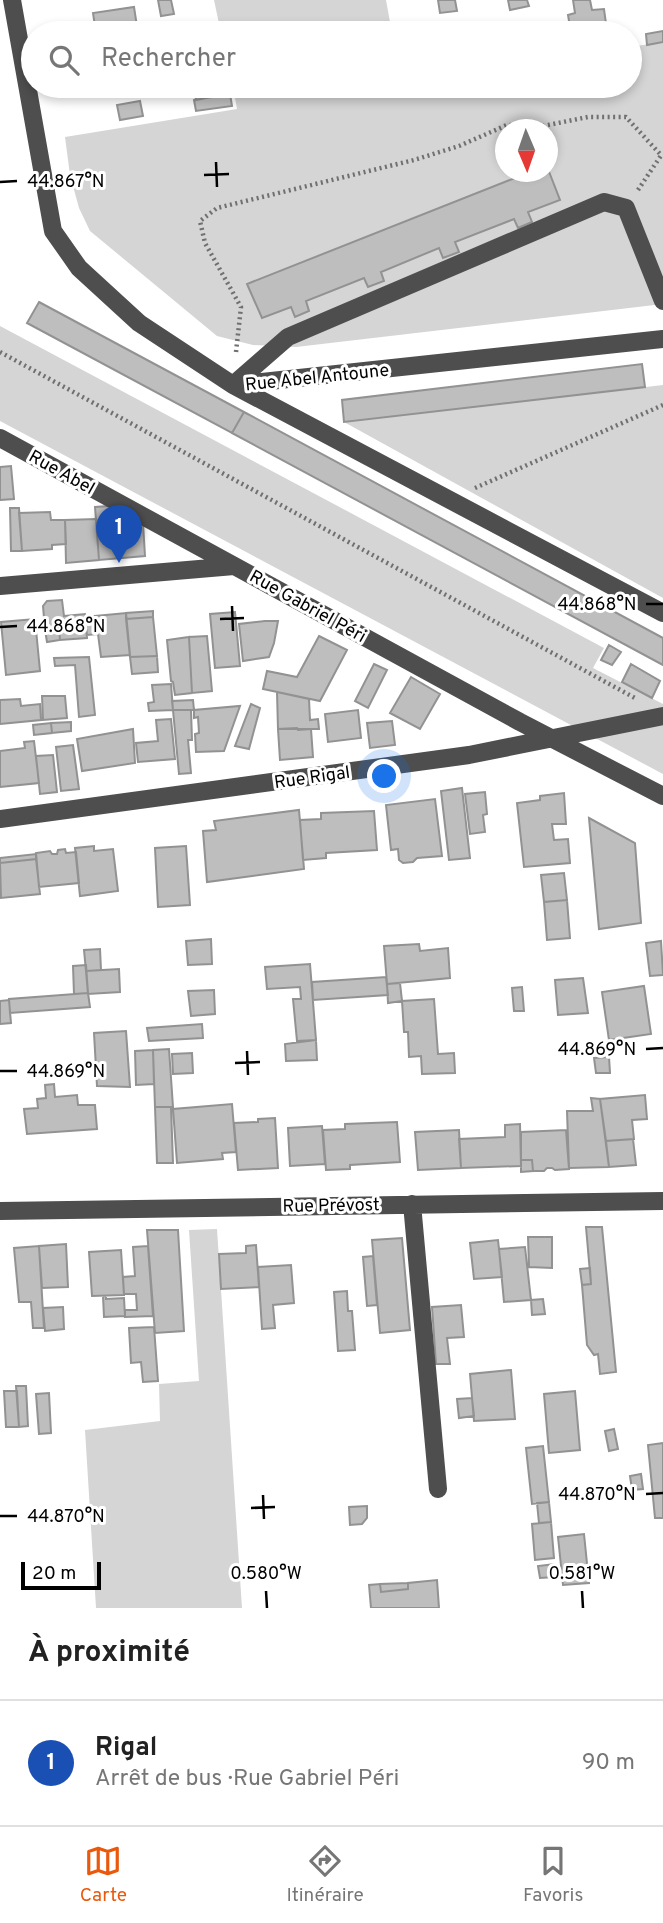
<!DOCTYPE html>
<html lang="fr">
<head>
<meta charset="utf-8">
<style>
  :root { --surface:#fff; --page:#f2f2f2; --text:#222; --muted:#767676; --line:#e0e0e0; --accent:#ea580c }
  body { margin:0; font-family:Overpass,sans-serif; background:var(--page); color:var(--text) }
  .compass { position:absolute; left:495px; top:119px; width:63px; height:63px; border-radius:50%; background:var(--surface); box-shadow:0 4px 10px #0003; rotate:178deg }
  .scale { position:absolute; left:21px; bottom:18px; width:80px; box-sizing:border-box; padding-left:7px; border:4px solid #000; border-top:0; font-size:19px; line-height:24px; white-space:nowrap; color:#000; -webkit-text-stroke:5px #fff; paint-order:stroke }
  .you { position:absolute; left:385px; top:777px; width:24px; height:24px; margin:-18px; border:5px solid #fff; border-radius:50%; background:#1a73e8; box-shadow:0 0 0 10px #1a73e833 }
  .badge { display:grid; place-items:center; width:46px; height:46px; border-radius:50%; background:var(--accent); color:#fff; font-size:23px; font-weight:700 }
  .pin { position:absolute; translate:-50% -58px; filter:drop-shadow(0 2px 4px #0008) }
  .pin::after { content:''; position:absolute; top:37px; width:24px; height:21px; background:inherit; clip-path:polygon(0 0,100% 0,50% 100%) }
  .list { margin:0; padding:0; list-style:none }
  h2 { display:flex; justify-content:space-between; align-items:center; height:91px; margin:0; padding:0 28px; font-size:30px }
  h2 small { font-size:23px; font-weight:400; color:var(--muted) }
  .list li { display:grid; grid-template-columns:46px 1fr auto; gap:21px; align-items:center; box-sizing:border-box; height:126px; padding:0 28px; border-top:2px solid var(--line) }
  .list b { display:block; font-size:26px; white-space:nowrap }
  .list p { margin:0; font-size:23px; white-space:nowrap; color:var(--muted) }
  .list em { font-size:23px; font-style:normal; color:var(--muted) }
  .icon { flex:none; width:38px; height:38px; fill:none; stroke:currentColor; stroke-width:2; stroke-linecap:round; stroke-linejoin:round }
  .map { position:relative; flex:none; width:663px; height:1608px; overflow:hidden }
  .search { position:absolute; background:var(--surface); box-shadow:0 4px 10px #0003; left:21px; right:21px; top:21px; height:77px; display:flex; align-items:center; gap:18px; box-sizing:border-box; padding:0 24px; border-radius:38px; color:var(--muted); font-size:26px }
  .sheet { height:217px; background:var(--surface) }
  nav { display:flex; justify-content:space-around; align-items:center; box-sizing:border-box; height:98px; border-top:2px solid var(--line); background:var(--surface); font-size:19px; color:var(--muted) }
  nav a { display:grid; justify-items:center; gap:4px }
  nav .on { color:var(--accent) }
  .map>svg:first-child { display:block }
  .green { fill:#d5d5d5; fill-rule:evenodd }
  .building { fill:#bebebe; stroke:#929292; stroke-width:2 }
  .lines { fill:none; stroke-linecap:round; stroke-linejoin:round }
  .path { stroke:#707070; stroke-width:4.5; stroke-dasharray:2 3.5; stroke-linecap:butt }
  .minor { stroke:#4e4e4e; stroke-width:18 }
  .ticks { fill:none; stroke:#000; stroke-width:2.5 }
  .labels { text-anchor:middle; stroke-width:6; stroke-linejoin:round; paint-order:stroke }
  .street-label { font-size:18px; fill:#000; stroke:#fff }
  .ticks-label { font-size:18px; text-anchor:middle; fill:#000; stroke:#fff; stroke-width:6; stroke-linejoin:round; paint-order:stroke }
</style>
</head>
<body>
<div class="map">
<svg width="663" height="1608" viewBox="0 0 663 1608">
  <rect width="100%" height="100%" fill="#fff"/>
  <path class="green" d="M214 0H386L392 33H221Z
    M663 42V304L296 347 253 345 217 336 90 231 79 208 70 175 65 137 237 109 233 86H630V47ZM505 130H548V172H505Z
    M0 326 604 648 593 668 663 704V774L0 421Z
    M663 385V598L344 422Z
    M217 1229 242 1608H96L85 1430 160 1421 159 1384 199 1381 189 1230Z"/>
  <path class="building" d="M158 0H171L174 14 161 16Z
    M438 0H455L457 11 440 13Z
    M508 0H527L529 6 510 10Z
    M573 0H590L592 10 604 9 607 31 571 33 568 15 575 13Z
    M134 7 138 33H96L93 13Z
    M663 31V42L647 45 646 34Z
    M194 86H209L211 97 196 100Z
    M230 94 232 106 196 111 194 100Z
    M140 101 143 116 120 120 117 105Z
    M548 169 560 200 528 212 532 222 518 228 514 219 455 242 459 252 443 258 439 248 381 272 384 281 368 287 364 278 306 301 309 311 295 317 291 307 262 318 247 284 530 172H548Z
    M39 302 244 412 232 433 27 323Z
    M642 364 645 387 344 422 342 400Z
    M244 412 663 638V665L232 433Z
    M11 466 14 499 0 500V467Z
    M109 506 143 523 145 556 99 560 95 507Z
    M10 508H19L22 551H11Z
    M50 512 51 520H65L66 544 52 545V549L22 551 19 513Z
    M96 519 99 560 66 563 65 520Z
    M62 600 64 616 85 614 87 638 60 640 59 628 45 630 43 606 47 601Z
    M153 611V617L126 619V613Z
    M235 612 240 666 215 668 210 614Z
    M126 613 130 655 101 657 98 634 87 635 85 617Z
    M153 617 157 656 130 657 126 619Z
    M35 619 40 671 6 675 1 622Z
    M265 621H278L274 643 269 657 243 661 239 624Z
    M59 628 60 640 47 642 45 630Z
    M207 636 212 691 192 693 189 637Z
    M319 636 347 650 320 701 263 689 267 671 297 677Z
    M189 637 192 693 175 695 173 682 171 681 167 640Z
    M609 645 621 652 612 665 601 660Z
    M157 656 158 672 132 674 130 657Z
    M89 657 95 715 79 717 75 665 55 666 54 658Z
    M374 664 387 670 368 708 355 701Z
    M631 664 660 681 652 698 622 682Z
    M411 677 440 694 420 729 390 713Z
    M171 684 173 710 149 711 148 703 154 702 152 685Z
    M277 692 309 699 310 720 318 719 319 729H278Z
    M42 696H65L67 718 43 720Z
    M20 699 21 706 40 704 41 720 0 724V700Z
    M193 700 194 710H173L172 701Z
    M251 704 260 708 249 749 235 746Z
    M240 706 224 751 196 752 195 734 199 733 198 717 194 718V710Z
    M173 710H191L192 740H188L191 773 179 774Z
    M358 710 361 738 328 742 325 714Z
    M171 719 175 759 138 762 136 743 158 741 156 720Z
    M392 721 395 745 370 748 367 723Z
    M71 722V731L52 733 51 723Z
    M51 723 52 733 34 735 33 725Z
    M297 728 298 730 311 729 313 757 280 760 278 729Z
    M133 729 135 763 82 771 77 739Z
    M34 741 39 783 0 787V751L25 748 24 742Z
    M73 745 79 789 61 791 56 747Z
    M53 755 57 792 40 794 36 756Z
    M462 788 470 858 449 860 441 791Z
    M485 792 487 814 483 815 485 832 470 834 465 794Z
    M564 793 566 824H552L554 840 568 839 570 863 524 867 517 803 540 800V796Z
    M435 799 442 856 417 858 413 862 403 863 399 860 398 849 391 850 386 805Z
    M299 810 304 869 207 882 203 831 216 830 214 821Z
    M374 811 377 850 326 853V858L303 860 300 820 321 819V813Z
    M589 818 635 843 641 923 599 929Z
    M94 846V851L113 849 118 891 80 896 75 848Z
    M186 846 190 905 158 907 155 848Z
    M65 849 66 853 76 852 79 883 39 887 36 853 50 851 52 854H57L58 850Z
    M36 854V859L0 863V858Z
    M36 859 40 894 1 898 0 863Z
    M564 873 567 900 544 902 541 875Z
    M567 900 570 938 547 940 544 902Z
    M211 939 212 964 188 965 186 941Z
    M661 941 663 975 650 976 646 943Z
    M419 944 420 951 448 948 450 978 387 984 384 946Z
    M100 949 101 970 86 971 84 950Z
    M310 964 316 1040 297 1041 293 999H301L300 987 267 989 265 967Z
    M86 965 88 993 74 994 73 966Z
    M119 969 120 992 88 994 86 971Z
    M386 977 388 995 313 1000 312 982Z
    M583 978 588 1013 558 1015 555 980Z
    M400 983 402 1001 388 1003 387 984Z
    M644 986 651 1034 609 1040 602 992Z
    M522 987 524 1011H514L512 988Z
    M214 990 215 1014 191 1016 188 991Z
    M88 993 90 1007 10 1013 9 999Z
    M434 999 438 1054 454 1053 455 1073 422 1074 421 1056 409 1057 408 1032H404L402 1001Z
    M9 1000 11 1023 0 1024V1001Z
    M202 1024 203 1038 149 1041 147 1028Z
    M126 1031 130 1087 97 1086 94 1033Z
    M316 1040 317 1060 286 1061 285 1044Z
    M169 1049 173 1107H155L153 1050Z
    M153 1050 154 1084 136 1085 135 1051Z
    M192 1053 193 1073 173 1074 172 1054Z
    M609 1057 610 1073H596L594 1058Z
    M54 1084 55 1097 77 1095 78 1105H95L97 1129 27 1134 24 1109 38 1108 37 1099 46 1098 45 1085Z
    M645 1095 647 1119 632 1120 634 1139 606 1141 600 1099Z
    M591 1098 600 1099 609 1167 569 1168 567 1111H593Z
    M232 1104 236 1152 222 1153 223 1159 177 1163 173 1109Z
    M155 1107H171L173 1163H157Z
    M275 1118 278 1168 238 1170 234 1123 258 1122V1119Z
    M397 1122 400 1162 350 1165V1169L326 1170 323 1130 345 1129V1124Z
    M520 1124 521 1166 461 1168 459 1139 505 1137V1125Z
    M322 1126 325 1164 290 1166 288 1128Z
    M459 1130 461 1168 418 1170 415 1132Z
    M566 1130 569 1169 555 1170 552 1168H547L544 1171H533L532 1160H521V1132Z
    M633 1139 636 1165 609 1167 606 1141Z
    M521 1160H532L533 1171 521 1172Z
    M586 1227H602L616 1372 600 1374 598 1354 594 1355 587 1345 582 1285 591 1284Z
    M147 1230H178L184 1331 155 1333Z
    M528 1237H552V1268L529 1267Z
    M402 1238 410 1330 380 1333 372 1240Z
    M498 1240 502 1277 474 1279 470 1243Z
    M66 1244 68 1287 42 1288 39 1246Z
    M256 1245 259 1287 221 1289 219 1254 246 1253V1246Z
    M39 1246 44 1328H33L31 1302H19L14 1248Z
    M148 1246 153 1316 125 1317V1310H137L136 1294H124L123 1277 135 1276 133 1247Z
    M525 1247 531 1300 504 1302 499 1249Z
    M121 1250 124 1295 92 1296 89 1252Z
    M373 1256 377 1305 367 1306 363 1257Z
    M291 1265 294 1303 273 1305 275 1328 262 1329 258 1267Z
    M590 1268 591 1284 582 1285 580 1269Z
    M347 1291 348 1311H352L355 1350 338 1351 334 1292Z
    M103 1296H106V1299L124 1298 125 1316 104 1317Z
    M543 1299 545 1314 532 1315 531 1300Z
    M461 1305 464 1337 447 1338 450 1364H436L432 1307Z
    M63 1307 64 1329 45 1331 43 1308Z
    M154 1327 158 1381 143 1382 141 1362 131 1363 129 1328Z
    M511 1370 515 1419 474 1421 470 1374Z
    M16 1386H26L28 1426 19 1427Z
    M4 1391H17L19 1427H6Z
    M575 1391 580 1450 549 1453 544 1394Z
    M49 1393 51 1433 39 1434 36 1394Z
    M472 1398 474 1416 459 1418 457 1399Z
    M614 1429 618 1449 609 1451 605 1431Z
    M663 1443V1518H655L648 1445Z
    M543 1446 549 1502 532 1504 526 1448Z
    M641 1474 643 1489 632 1490 630 1476Z
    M549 1502 551 1522 539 1523 537 1503Z
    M367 1506V1518L362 1524 350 1525 349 1507Z
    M551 1522 554 1558 535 1560 532 1524Z
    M584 1534 589 1583 563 1585 558 1537Z
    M554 1564 555 1577 540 1578 538 1566Z
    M437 1580 439 1608H371L369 1585 380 1584 381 1592 408 1589V1583Z
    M408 1583V1589L381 1592 380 1584Z"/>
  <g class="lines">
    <path class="path" d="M638 190 662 154
      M0 352 635 698
      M236 352 241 307 205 243 200 221 217 208 414 160 459 146 507 125 543 126 588 117H626L661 155
      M475 488 663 405"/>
    <path class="minor" d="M12 0 53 231 79 268 139 323 233 385 663 613
      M233 385 288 337 604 202 626 208 663 301
      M233 385 663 339
      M0 438 520 722 663 796
      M0 586 234 566
      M0 819 469 755 663 716
      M412 1204 438 1489
      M0 1211 663 1201"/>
  </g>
  <path class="ticks" d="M216 162 217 187M204 175 229 174M0 182 17 181M646 604H663M232 606 233 631M220 619 244 618M0 627 17 626M646 1049 663 1048M247 1051 248 1075M235 1063 260 1062M0 1071H17M646 1494 663 1493M263 1495 264 1519M251 1508 275 1507M0 1516H17M266 1591 267 1608M582 1591 583 1608"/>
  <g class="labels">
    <g class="street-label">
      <text transform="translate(317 377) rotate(-6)" y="6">Rue Abel Antoune</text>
      <text transform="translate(62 472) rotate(29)" y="6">Rue Abel</text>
      <text transform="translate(308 606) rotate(29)" y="6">Rue Gabriel Péri</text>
      <text transform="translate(312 777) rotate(-8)" y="6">Rue Rigal</text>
      <text transform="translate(331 1205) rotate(-1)" y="6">Rue Prévost</text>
    </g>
  </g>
  <g class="ticks-label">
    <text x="66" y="187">44.867°N</text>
    <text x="597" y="610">44.868°N</text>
    <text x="66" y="632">44.868°N</text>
    <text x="597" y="1055">44.869°N</text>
    <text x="66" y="1077">44.869°N</text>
    <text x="597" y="1500">44.870°N</text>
    <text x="66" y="1522">44.870°N</text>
    <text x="266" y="1579">0.580°W</text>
    <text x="582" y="1579">0.581°W</text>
  </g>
</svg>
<svg class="compass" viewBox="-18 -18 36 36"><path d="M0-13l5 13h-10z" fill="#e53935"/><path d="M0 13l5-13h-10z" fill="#767676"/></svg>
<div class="scale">20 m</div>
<div class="you"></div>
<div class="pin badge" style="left:119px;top:563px;background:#1a4fb4">1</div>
<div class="search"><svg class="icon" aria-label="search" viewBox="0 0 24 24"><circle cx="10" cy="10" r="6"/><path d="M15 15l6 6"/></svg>Rechercher</div>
</div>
<section class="sheet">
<h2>À proximité<small></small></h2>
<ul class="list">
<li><span class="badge" style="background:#1a4fb4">1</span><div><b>Rigal</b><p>Arrêt de bus · Rue Gabriel Péri</p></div><em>90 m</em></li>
</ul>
</section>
<nav>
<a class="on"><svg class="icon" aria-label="map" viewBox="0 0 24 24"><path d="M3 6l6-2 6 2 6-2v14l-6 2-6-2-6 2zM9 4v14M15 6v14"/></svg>Carte</a>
<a><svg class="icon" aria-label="directions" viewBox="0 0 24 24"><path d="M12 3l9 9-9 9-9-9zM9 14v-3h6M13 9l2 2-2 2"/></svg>Itinéraire</a>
<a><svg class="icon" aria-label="saved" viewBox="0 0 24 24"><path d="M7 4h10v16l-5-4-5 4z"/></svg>Favoris</a>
</nav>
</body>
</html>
